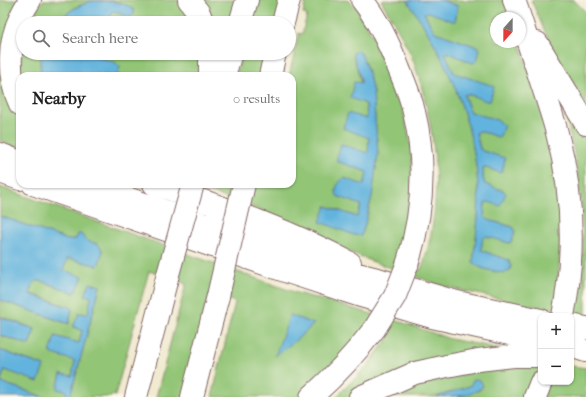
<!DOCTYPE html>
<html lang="en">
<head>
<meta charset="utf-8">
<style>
  :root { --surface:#fff; --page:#f2f2f2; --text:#222; --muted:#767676; --line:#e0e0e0 }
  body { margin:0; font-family:"IM FELL French Canon",serif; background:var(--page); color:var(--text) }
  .controls { position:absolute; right:12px; bottom:12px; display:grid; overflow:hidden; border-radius:8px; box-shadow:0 1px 3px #0004 }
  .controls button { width:36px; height:36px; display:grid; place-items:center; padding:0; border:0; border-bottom:1px solid var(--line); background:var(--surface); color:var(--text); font:20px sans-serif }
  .compass { position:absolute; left:490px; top:12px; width:36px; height:36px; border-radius:50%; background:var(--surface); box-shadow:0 1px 3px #0004; rotate:201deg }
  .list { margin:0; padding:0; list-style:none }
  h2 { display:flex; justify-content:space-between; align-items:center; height:52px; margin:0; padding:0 16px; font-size:17px }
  h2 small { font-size:13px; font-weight:400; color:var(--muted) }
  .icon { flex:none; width:22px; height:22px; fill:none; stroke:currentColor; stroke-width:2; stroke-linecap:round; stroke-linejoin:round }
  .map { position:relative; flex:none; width:586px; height:397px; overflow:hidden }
  .search { position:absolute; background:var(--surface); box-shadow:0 1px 3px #0004; left:16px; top:16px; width:280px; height:44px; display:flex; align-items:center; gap:10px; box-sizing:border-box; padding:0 14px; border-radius:22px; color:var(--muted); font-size:15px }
  .panel { position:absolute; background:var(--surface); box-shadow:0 1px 3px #0004; left:16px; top:72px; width:280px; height:116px; border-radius:12px }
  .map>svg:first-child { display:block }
  .green { fill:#92c576; stroke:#6e7250; fill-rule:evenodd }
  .water { fill:#62b3dd; stroke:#566984 }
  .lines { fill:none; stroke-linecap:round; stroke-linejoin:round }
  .highway-casing { stroke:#846665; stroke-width:24 }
  .highway { stroke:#fff; stroke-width:22 }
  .highway-bridge-casing { stroke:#846665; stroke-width:24; stroke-linecap:butt }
  .highway-bridge { stroke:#fff; stroke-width:22 }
</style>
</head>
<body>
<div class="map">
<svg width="586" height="397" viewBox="0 0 586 397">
  <rect width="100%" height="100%" fill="#fbf7ec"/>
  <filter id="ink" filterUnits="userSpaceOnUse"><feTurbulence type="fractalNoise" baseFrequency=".025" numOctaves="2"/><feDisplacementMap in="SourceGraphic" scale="8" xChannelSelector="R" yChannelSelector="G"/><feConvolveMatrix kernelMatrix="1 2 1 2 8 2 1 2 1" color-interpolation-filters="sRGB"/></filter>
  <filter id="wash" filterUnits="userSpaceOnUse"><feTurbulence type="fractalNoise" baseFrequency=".012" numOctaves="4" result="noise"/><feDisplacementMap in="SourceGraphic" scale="16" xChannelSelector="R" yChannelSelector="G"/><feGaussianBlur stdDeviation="0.9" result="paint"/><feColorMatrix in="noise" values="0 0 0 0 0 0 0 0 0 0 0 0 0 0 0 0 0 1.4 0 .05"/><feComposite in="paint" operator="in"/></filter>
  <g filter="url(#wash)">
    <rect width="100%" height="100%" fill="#f1ead1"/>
    <path class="green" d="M0 0H25L19 8 20 148 0 141Z
      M43 0H178L193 23H108L112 11 130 17 134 14V10L124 4 91 1 76 7 61 18 57 23H28Z
      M196 0H237L231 23H209Z
      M257 0H282L276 23H251Z
      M306 0H348L358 10 375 40 400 96 412 150V204L399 261 421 270C443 210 438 145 421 85 417 72 413 57 406 45 399 29 389 15 381 0H407C445 54 474 119 478 186 480 212 476 237 473 262 479 270 495 271 504 273L491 254 481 250 483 237 485 235 509 243 512 241 515 231 513 227 488 220 484 216 485 202H489L504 191 485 185 483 178V151L480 148 476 132 480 131 498 137 504 125 497 120 470 112 464 94H468L489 101 454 73 445 53 446 52 473 63 480 49 478 47 434 32 424 12H429L455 21 458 6 441 0H504L510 18H496V42H519L534 83 563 203 558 280 582 285 584 277 581 276C586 216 579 162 562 105L578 124 586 139V314L525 305 443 286 371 261 323 240 265 212 187 184H292V76H289L299 33 302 34 307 15 303 14ZM361 53 369 75 373 93 378 154 372 196 364 228 361 236 326 206 357 217 361 205 360 204C362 193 366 182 368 171 372 129 365 94 353 55Z
      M531 0H574L586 12V106L550 43Z
      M23 33V53H42L40 61 41 76H20Z
      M89 53H202L204 76H117L120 67Z
      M242 53H269L264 76H236Z
      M0 187 297 293 401 322 450 339 513 351 351 397H336L368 365 391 334 368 326 307 397H212L235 302 210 293 185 397H156L186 284 149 271 115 396 112 395 111 397H70L100 286 85 295 91 297 88 314 73 327 82 330 79 344 55 336 75 361 72 377 61 374 57 389 67 391 65 397H44L0 382 5 370 44 366 0 350V335L29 345 35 329 0 316V300L69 324 72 308 29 293 32 285 36 281H41L75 293 63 270 68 258 98 266V244L87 241 83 237 68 240 0 216Z
      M541 365V382H571V366L586 368V397H458L480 390 483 386 480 380 470 386 436 397H385C435 377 487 366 541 365Z"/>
    <path class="water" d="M407 0H441L458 6 455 22 429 12 424 13 435 32 478 47 480 49 477 61 473 63 446 52 445 53 454 73 494 86 491 98 489 102 468 94 464 95 470 112 497 120 504 125 500 136 498 137 480 131 476 133 480 149 483 151 505 158 504 165 501 173 483 167V178L485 184 504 191 506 193 500 206 489 202 485 203 484 216 488 220 513 227 515 231 512 241 509 243 485 236 483 237 481 250 491 254 509 260 511 265 510 271 504 273C495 271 479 270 473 262 476 237 480 212 478 186 474 119 445 55 407 0Z
      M91 1C105 1 123 0 134 10V14L130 17 112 11 108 23H57C66 12 78 6 91 1Z
      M357 50 361 53 369 75 373 93 378 154 372 196 364 228 361 236 354 235 320 222 326 206 357 217 361 205 337 196C334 188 338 183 344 178L364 185 367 172 336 161 341 144 368 153 369 138 343 128 348 113 367 119 366 104 350 98 354 82 362 83 353 55V53Z
      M42 53H89L116 63 120 67 117 76H106L96 73 94 76H41L40 61Z
      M0 216 68 240 76 239 78 234H81L87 241 98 244 103 251 98 266 68 258 63 270 83 277 75 293 41 281H36L32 285 30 294 72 308 69 324 0 300Z
      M90 283 100 286 70 397H65L67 391 57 389 61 374 72 376 75 361 50 353 55 336 79 343 82 330 73 327 79 313 88 314 91 297 85 295Z
      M290 315 314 324 295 341 275 356Z
      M0 317 35 329 29 345 0 335Z
      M0 350 44 366 38 382 5 370 0 382 44 397H0Z
      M474 379 480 380 483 386C474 397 450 397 436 397L470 386Z"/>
  </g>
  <g filter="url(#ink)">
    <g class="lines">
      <defs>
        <path id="highway" d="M189 0 199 13 203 23
          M362 0C378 20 390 46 399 69 405 83 411 98 414 112 427 164 423 214 407 265
          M514 0C522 22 528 44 536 66 543 88 551 110 557 133 573 193 575 255 563 316
          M240 23 247 0
          M283 23 289 0
          M537 43 586 124
          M210 53V76
          M224 76 231 53
          M270 76 275 53
          M20 104C7 77 8 42 21 16 23 11 27 5 30 0
          M0 154 20 162
          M0 172 20 179
          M33 184 291 273 361 296 432 317 541 341
          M86 184 325 266 381 280 457 302 541 320
          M154 184C221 207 288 229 350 263
          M571 325 586 328
          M571 346 586 351
          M136 397 167 278
          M192 397 218 296
          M311 397C335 376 356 353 375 328
          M360 397 415 373 447 366 478 360 514 356H541
          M535 397 541 382"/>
      </defs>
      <use href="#highway" class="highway-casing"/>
      <use href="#highway" class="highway"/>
      <defs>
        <path id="highway-bridge" d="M167 278 193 184
          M218 296 244 184
          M375 328 395 296 407 265"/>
      </defs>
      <use href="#highway-bridge" class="highway-bridge-casing"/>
      <use href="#highway-bridge" class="highway-bridge"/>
    </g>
  </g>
</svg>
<div class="controls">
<button>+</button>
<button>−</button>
</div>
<svg class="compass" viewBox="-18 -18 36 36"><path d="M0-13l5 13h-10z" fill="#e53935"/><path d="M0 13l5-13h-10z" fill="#767676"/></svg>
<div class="search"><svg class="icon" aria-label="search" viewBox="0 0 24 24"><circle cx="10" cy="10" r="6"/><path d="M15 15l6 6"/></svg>Search here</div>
<section class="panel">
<h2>Nearby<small>0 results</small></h2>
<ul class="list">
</ul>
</section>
</div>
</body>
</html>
